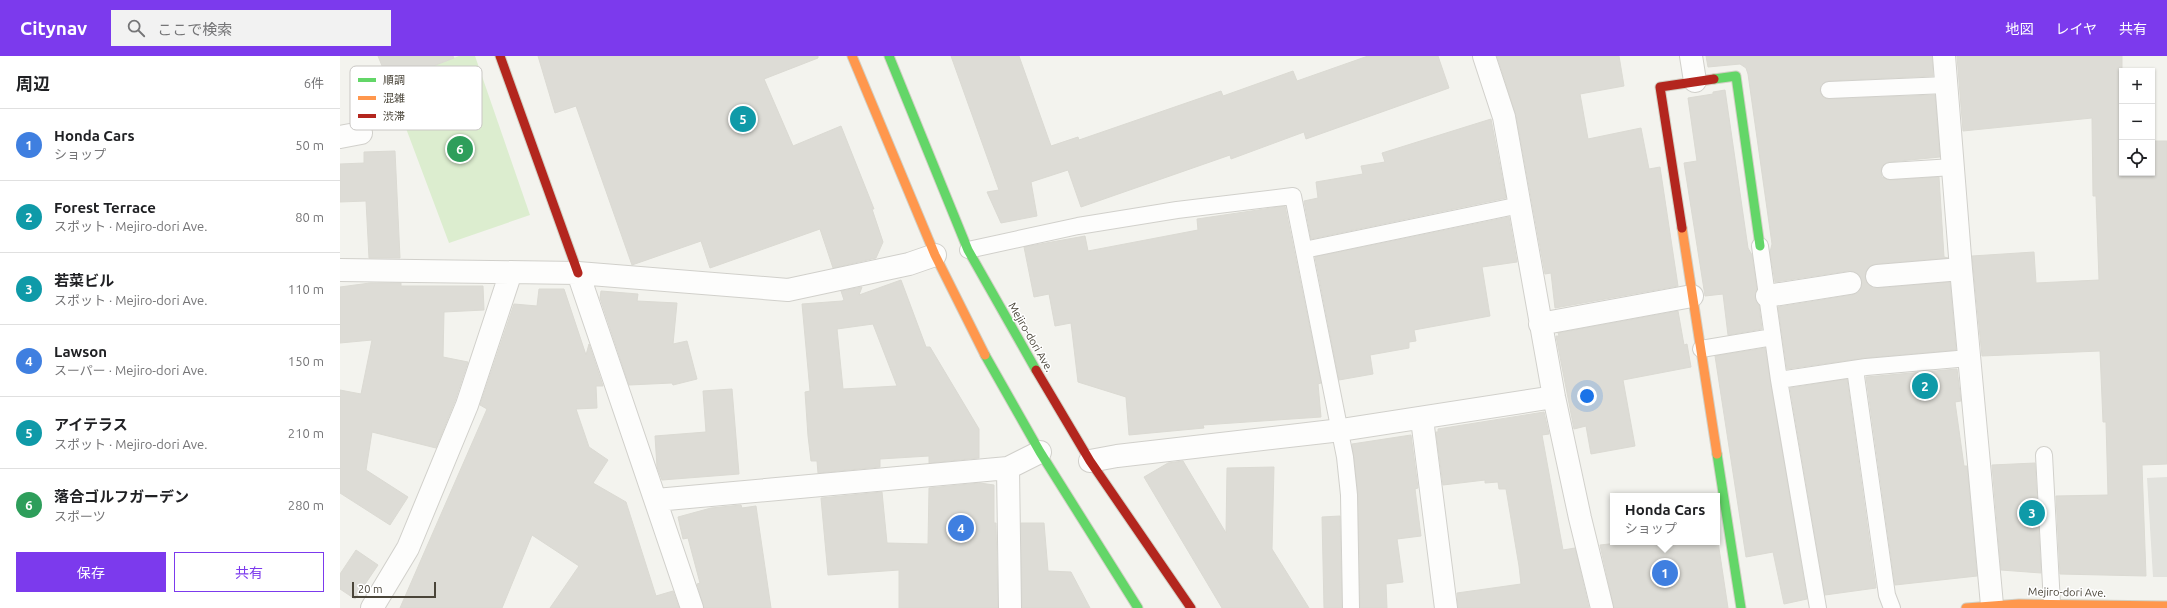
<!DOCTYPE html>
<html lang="ja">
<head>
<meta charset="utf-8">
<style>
  :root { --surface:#fff; --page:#f2f2f2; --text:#202124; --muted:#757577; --line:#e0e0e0; --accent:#7c3aed }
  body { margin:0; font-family:Ubuntu,"Noto Sans JP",sans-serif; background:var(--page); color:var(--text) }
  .controls { position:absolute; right:12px; top:12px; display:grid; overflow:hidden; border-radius:0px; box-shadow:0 1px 3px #0004 }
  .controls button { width:36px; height:36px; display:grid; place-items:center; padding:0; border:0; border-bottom:1px solid var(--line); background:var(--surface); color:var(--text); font:20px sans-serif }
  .scale { position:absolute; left:12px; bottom:10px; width:84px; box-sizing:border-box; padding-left:4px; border:2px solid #4a4539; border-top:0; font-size:11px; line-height:14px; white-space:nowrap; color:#4a4539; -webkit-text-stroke:3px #fff; paint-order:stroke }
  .you { position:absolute; left:1247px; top:340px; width:14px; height:14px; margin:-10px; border:3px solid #fff; border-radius:50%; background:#1a73e8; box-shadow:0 0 0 6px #1a73e833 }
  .badge { display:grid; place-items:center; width:26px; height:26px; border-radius:50%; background:var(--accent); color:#fff; font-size:13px; font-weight:700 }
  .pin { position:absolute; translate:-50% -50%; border:2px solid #fff; box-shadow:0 1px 4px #0006 }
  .popup { position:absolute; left:1270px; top:437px; width:110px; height:52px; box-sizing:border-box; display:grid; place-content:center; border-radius:0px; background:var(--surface); filter:drop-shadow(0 1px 3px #0005); font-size:13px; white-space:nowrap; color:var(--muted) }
  .popup b { font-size:15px; color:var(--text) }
  .popup::after { content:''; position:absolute; left:50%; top:100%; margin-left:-8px; border:8px solid transparent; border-top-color:var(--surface) }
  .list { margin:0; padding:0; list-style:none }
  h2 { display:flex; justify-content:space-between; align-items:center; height:52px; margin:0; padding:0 16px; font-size:17px }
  h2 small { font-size:13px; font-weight:400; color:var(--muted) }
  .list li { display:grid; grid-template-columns:26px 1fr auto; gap:12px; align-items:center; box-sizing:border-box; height:72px; padding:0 16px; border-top:1px solid var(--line) }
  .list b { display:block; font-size:15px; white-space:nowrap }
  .list p { margin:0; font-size:13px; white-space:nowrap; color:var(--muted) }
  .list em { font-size:13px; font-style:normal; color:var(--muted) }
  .actions { display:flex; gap:8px; padding:12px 16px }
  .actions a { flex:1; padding:9px 0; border:1px solid var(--accent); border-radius:0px; text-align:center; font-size:14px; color:var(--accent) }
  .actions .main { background:var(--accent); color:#fff }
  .icon { flex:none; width:22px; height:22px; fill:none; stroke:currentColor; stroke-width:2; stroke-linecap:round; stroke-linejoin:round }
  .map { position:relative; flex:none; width:1827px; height:552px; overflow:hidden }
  header { display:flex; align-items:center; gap:24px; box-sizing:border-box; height:56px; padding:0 20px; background:var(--accent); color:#fff }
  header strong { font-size:19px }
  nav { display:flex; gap:22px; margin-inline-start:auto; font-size:14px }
  .search { width:280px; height:36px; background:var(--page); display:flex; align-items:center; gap:10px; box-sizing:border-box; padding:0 14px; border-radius:0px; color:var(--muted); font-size:15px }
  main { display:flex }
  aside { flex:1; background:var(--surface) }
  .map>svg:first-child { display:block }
  .green { fill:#dcedcf }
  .parking { fill:#e2e2dd }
  .building { fill:#dddcd6; stroke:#dbdad3; fill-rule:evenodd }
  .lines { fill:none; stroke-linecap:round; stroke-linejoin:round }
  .lane-casing { stroke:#d1d0cb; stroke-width:18 }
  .street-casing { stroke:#d1d0cb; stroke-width:24 }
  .fast-casing { stroke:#d2d0c5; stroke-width:11 }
  .slow-casing { stroke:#d2d0c5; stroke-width:11 }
  .jam-casing { stroke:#d2d0c5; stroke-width:11 }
  .lane { stroke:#fdfdfc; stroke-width:16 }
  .street { stroke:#fdfdfc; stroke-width:22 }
  .fast { stroke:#63d668; stroke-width:9 }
  .slow { stroke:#ff974d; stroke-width:9 }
  .jam { stroke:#b3261e; stroke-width:9 }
  .labels { text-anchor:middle; stroke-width:3; stroke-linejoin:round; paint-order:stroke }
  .street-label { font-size:11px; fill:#4a4539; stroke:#fff }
  .key { fill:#fff; stroke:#c9c7c4; stroke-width:1 }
  .key-label { font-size:11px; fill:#4a4539 }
</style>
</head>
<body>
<header>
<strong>Citynav</strong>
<div class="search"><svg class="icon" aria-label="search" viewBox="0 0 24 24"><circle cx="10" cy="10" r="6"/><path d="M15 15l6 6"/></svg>ここで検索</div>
<nav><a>地図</a><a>レイヤ</a><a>共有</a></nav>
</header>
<main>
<aside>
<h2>周辺<small>6件</small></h2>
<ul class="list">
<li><span class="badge" style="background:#3f7fe0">1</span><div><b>Honda Cars</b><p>ショップ</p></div><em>50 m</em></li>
<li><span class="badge" style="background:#0f9aa8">2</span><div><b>Forest Terrace</b><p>スポット · Mejiro-dori Ave.</p></div><em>80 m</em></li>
<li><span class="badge" style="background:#0f9aa8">3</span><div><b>若菜ビル</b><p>スポット · Mejiro-dori Ave.</p></div><em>110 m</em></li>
<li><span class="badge" style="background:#3f7fe0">4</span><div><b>Lawson</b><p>スーパー · Mejiro-dori Ave.</p></div><em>150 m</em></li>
<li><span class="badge" style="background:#0f9aa8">5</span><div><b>アイテラス</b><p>スポット · Mejiro-dori Ave.</p></div><em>210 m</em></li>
<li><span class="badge" style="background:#2e9e5b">6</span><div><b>落合ゴルフガーデン</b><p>スポーツ</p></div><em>280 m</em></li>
</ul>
<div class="actions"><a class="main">保存</a><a>共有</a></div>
</aside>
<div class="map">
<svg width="1827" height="552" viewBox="0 0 1827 552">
  <rect width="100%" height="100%" fill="#f3f3ee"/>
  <path class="green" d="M119 0H135L190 159 109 187 49 27Z"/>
  <path class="parking" d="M1827 421V521H1813L1807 422Z"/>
  <path class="building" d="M38 0H113L114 2 49 27Z
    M198 0H478V2L424 23 453 90 501 70 534 153H532L543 186 536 202 493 212 480 173 370 212 361 185 292 209 236 50 215 57Z
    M611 0H679L711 90 738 81 739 84 881 35 883 40 953 15 957 25 1028 0H1098L1109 32 966 83 964 76 891 103 890 99 741 151 728 114 691 126 697 160 661 167 647 136 659 134Z
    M1157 0H1279L1284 30 1240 38 1248 83 1301 72 1309 113 1320 111 1338 230 1215 252 1211 217 1205 218 1176 59Z
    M1366 0H1592L1593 20 1489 25 1481 29 1480 35 1484 42 1489 43 1595 39 1600 101 1549 106 1542 110 1541 116 1542 121 1550 124 1599 121 1604 201 1608 202 1536 208 1530 210 1525 221 1527 227 1538 232 1610 226 1616 294 1525 302 1447 313 1438 251 1512 239 1521 232 1522 225 1519 219 1508 215 1435 226 1430 196 1432 188 1408 18 1406 12 1400 8 1368 11Z
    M1617 0H1782V117H1812V85H1827V408L1802 409 1806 520 1720 518 1716 440 1768 439 1766 366H1763L1760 295 1642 300 1632 200 1694 196 1696 227 1759 224 1756 140H1753L1752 62 1623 75Z
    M1385 34 1408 192 1412 199 1417 234 1415 242 1419 249 1422 273 1388 279 1383 238 1365 240 1344 107 1357 105 1348 42 1373 38V36Z
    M1151 63 1166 142 971 183 964 145 978 142 976 126 1023 118 1021 110 1045 106 1042 97Z
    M55 95 60 202H29L26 145 0 146V108L24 107V96Z
    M945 150 981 327 978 328 981 361 863 369 864 372 789 379 786 341 738 326 731 267 715 270 709 238 694 241 684 191 745 180 748 195 858 174 857 163Z
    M1169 161 1177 206 1142 211 1150 260 1074 274 1076 285 1069 286V292L1030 299 1033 318 999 324 975 201Z
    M561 224 586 291H590L639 373V402L589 407V400L540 403V411L478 417 477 405H471L468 380 465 336 470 335 462 248 502 245 504 244 501 235 522 231 519 239ZM533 268 557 330 503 333 497 273Z
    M30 227H61V230H143L144 254 104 256 103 301 128 306 115 345 96 392 32 376 26 414 68 441 50 469 0 437V334L21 338 32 284 0 287V231Z
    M199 233H224L246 299 249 288 263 330H256L257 352 236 353 249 391 268 404 253 427 286 446 316 540 333 535 339 552H210L239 510 192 479 162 552H60L147 353 140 349 174 248 197 250Z
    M261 235 298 238 297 245 337 247 333 288 347 285 357 323 333 329 332 327 289 329 260 242Z
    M1338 255 1344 289 1347 288 1351 311 1283 324 1295 390 1251 398 1246 370 1234 373 1216 280H1219L1218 277Z
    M1425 292 1467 543 1444 548 1433 496 1406 501 1375 300Z
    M1617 313 1621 345 1615 346 1624 410H1627L1637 520 1555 529 1526 321Z
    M1507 323 1536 532 1485 539 1450 332Z
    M392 333 399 418 322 424 317 411 315 380 366 376 363 335Z
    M1204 356 1209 378 1202 379 1223 494 1235 492 1249 552H1118L1117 537 1181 528 1179 510 1166 433H1159L1158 426 1145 427V424L1103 429 1096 376H1098V373Z
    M1071 379 1078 432 1075 433 1081 480 1057 483 1063 526 1046 528 1047 552H1020L1018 439 1012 388Z
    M843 405 886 477 887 412 934 411 932 493 969 552H882L804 421 828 407Z
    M1695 407 1701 517 1661 514 1652 409Z
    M640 427 654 429V467H656L658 552H559V514L488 519 481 442 542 436 547 487 588 488 589 432Z
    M401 449 402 452 416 450 431 552H364L357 528 360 527 348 482 343 483 338 461 371 452Z
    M1000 460 1002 552H984L982 461Z
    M681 467H704L708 515 731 516 750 552H682Z
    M1377 479 1388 552H1274L1260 489 1287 486H1377Z
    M16 494 38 509 15 543 0 533V518Z"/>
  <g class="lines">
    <defs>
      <path id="lane" d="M1489 34 1606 29
        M1550 115 1613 111
        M1420 190 1439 324 1478 552
        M628 194 738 170 837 154 953 140 1005 401 1009 439 1011 552
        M964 194 1180 149
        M1361 293 1433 281
        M1515 313 1547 539 1552 552
        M1439 324 1526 311 1629 302
        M1704 399 1712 548"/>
      <path id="street" d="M1144 0 1164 61 1214 341 1240 462 1262 552
        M1351 0 1355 25
        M1604 0 1621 213 1652 549
        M0 81 21 77
        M0 214 238 217 448 234 569 208 595 199
        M238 217 352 552
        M1537 220 1621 213
        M1427 240 1510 227
        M1200 268 1352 240
        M1082 363 1106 552
        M750 405 777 400 1001 374 1214 341
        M668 412 670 552
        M316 444 668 412 700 396
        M32 552 68 492 127 349 171 216"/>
      <path id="fast" d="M549 0 628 194 696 314
        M1374 23 1396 20 1420 190
        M645 299 700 396 798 552
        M1377 398 1401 552"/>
      <path id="slow" d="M512 0 595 199 645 299
        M1342 172 1377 398
        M1626 552 1679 548 1827 550"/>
      <path id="jam" d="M160 0 238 217
        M1342 172 1320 31 1374 23
        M696 314 750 405 851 552"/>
    </defs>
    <use href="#lane" class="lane-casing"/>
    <use href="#street" class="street-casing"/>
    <use href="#fast" class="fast-casing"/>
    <use href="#slow" class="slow-casing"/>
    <use href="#jam" class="jam-casing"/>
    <use href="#lane" class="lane"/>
    <use href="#street" class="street"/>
    <use href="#fast" class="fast"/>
    <use href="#slow" class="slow"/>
    <use href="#jam" class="jam"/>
  </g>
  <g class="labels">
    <g class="street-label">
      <text transform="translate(691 281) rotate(60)" y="4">Mejiro-dori Ave.</text>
      <text transform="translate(1727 536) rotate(1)" y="4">Mejiro-dori Ave.</text>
    </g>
  </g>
  <rect x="10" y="10" width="132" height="64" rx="6" class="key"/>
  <rect x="18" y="22" width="18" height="4" fill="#63d668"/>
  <rect x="18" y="40" width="18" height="4" fill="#ff974d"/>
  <rect x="18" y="58" width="18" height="4" fill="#b3261e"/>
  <g class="key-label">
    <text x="43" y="28">順調</text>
    <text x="43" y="46">混雑</text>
    <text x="43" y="64">渋滞</text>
  </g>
</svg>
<div class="controls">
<button>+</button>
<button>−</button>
<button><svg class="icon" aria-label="locate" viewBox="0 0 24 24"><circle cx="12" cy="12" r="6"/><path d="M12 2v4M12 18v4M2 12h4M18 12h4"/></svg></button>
</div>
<div class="scale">20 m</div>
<div class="you"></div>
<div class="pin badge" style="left:1325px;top:517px;background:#3f7fe0">1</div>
<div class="popup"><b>Honda Cars</b>ショップ</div>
<div class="pin badge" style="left:1585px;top:330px;background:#0f9aa8">2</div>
<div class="pin badge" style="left:1692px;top:457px;background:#0f9aa8">3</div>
<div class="pin badge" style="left:621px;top:472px;background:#3f7fe0">4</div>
<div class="pin badge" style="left:403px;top:63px;background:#0f9aa8">5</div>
<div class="pin badge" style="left:120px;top:93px;background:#2e9e5b">6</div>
</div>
</main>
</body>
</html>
